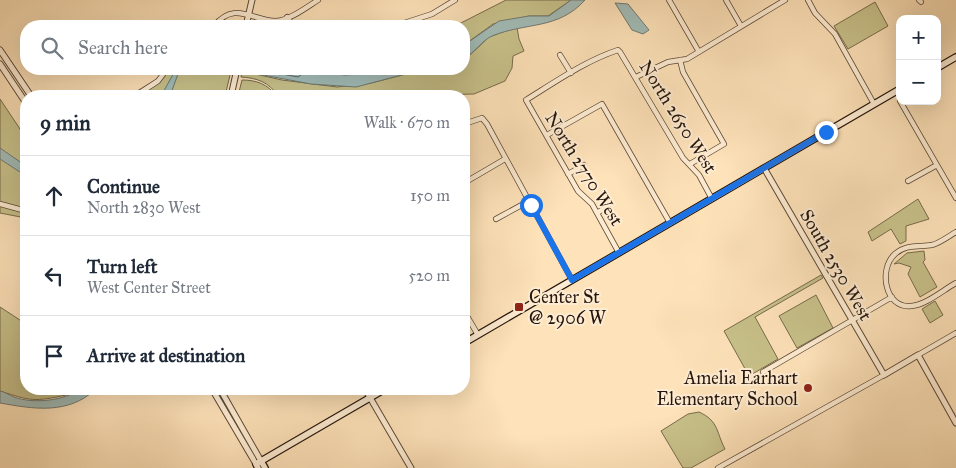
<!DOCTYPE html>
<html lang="en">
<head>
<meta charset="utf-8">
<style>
  :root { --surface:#fff; --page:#f2f2f3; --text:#1f2937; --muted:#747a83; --line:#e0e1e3 }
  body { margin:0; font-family:"IM FELL Great Primer",serif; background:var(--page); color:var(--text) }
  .controls { position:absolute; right:15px; top:15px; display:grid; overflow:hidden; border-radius:10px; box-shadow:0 5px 20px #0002 }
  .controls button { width:45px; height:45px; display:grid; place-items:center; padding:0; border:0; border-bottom:1px solid var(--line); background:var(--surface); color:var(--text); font:25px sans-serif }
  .stop { position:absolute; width:15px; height:15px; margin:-11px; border:4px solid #1a73e8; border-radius:50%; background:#fff }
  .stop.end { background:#1a73e8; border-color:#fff; box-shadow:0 1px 5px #0008 }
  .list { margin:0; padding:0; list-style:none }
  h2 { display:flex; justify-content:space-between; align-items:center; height:65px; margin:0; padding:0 20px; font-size:21px }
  h2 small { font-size:16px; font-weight:400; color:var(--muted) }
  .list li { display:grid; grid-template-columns:32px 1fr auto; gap:15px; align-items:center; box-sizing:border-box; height:80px; padding:0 20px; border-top:1px solid var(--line) }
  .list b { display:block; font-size:19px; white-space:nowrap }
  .list p { margin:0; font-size:16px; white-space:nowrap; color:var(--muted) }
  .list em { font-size:16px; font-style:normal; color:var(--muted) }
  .icon { flex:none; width:28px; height:28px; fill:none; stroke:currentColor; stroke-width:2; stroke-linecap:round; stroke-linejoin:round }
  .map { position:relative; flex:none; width:956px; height:468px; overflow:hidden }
  .search { position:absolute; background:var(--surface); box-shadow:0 5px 20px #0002; left:20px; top:20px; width:450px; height:55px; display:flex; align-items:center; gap:12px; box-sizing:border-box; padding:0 18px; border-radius:20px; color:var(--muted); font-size:19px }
  .panel { position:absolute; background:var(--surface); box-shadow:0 5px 20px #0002; left:20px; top:90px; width:450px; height:305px; border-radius:20px }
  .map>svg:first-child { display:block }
  .green { fill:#c8c18a; stroke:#766b4b }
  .water { fill:#a2bcb7; stroke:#707973 }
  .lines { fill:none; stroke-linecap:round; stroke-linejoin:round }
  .shore { stroke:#646862; stroke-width:1 }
  .minor-casing { stroke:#5b4837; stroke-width:6 }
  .tertiary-casing { stroke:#5b4837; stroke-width:7 }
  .secondary-casing { stroke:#25150c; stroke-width:8 }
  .minor { stroke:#feecd2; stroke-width:4.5 }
  .tertiary { stroke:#feecd2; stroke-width:5 }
  .secondary { stroke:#feecd2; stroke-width:5.5 }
  .route { stroke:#1a73e8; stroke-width:6 }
  .poi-dot { fill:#8f2418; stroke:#feecd2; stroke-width:2 }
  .labels { text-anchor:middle; stroke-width:4; stroke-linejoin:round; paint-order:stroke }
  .street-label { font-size:18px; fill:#25150c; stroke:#feecd2 }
  .poi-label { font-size:18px; fill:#25150c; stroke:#feecd2; text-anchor:start }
</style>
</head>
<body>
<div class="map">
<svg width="956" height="468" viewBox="0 0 956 468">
  <rect width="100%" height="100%" fill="#fee2b9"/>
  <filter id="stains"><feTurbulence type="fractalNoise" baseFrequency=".004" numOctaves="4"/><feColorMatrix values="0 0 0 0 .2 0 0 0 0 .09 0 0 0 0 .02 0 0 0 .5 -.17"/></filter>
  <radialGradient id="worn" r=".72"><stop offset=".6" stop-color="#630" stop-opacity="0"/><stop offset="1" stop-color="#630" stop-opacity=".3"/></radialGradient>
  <path class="green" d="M506 0H571L548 16H529L493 24 464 45V26H455Z
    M875 2 888 26 848 49 834 26Z
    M517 27 519 39 524 51 513 56 512 68 505 81 474 94 386 96 372 91 374 96H278C269 82 257 78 241 77L242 71 282 80 337 87 371 83 425 69H464V58L470 55 489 37Z
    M169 69 231 71 225 96H129L165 74Z
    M284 69H374C345 79 313 73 284 69Z
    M242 80C256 80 268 84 276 96H238Z
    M0 99 26 138V218L0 213Z
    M918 199 929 219 906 226V241L900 244 891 229 872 241 868 232Z
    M924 251 925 260 923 262 937 287 920 297 908 274 911 267 899 263 894 264 907 253Z
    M821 275 823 278 755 317 778 359 749 376 724 331Z
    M816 295 833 328 797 348 779 316Z
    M935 301 943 315 930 323 922 309Z
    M0 307 26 324V389H63L66 395C34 402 31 401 0 391Z
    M699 412C719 421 716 432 725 449L691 468H683L661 431 688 414Z"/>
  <path class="water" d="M571 0H585C558 30 526 22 492 36 481 41 475 53 464 58V45L499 21 529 16H549Z
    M615 3 628 4 649 30 643 34 632 30Z
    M176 69H191L178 74 170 96H161Z
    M231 69H284L345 75 361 74 374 69H425L356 87 311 84Z
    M0 148 26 166V176L0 159Z
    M80 389H96C68 415 34 409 0 403V391C5 392 9 395 14 397 33 404 64 401 80 389Z"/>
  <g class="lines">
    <path class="shore" d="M256 69 298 77 301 75 300 69"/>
    <defs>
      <path id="minor" d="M669 0 699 52
        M726 0 741 26
        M808 0 815 13 835 34 874 104
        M919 0 921 2
        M287 17 293 26
        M214 26C235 0 252 21 276 21 290 20 307 7 318 0
        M395 26 432 14 455 0
        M560 55 571 73
        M680 60 683 72 724 144 690 164
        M636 77 668 62 687 59 785 0
        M135 96 158 81 167 69
        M900 101 956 198
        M464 124 482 118 487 124 572 280
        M547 135 602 104 670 223
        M568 174 584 165
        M908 181 937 165
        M464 183 505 159
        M0 204 26 211
        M597 213 608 206
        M496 219 529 201
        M956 232C949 236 940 243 932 245 919 247 906 244 895 254 878 269 885 309 911 306 926 305 943 290 956 283
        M619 253 592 204 578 191 526 100C555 82 585 61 618 50L620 52 683 158 699 175 712 199
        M464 311 478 335
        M918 355 956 333
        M763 372 892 297
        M718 468 884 375"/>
      <path id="tertiary" d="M246 26 252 0
        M0 50 31 96
        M0 64 26 103
        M231 96 237 69
        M764 168 884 375 918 355 956 423
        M212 389 256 464
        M220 389 261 461
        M365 389 411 468"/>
      <path id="secondary" d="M937 68 956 57
        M464 343 900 89
        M261 461 265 468
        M258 468 256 464 385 389"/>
    </defs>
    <use href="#minor" class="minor-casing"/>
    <use href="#tertiary" class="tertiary-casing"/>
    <use href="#secondary" class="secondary-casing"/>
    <use href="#minor" class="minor"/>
    <use href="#tertiary" class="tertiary"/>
    <use href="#secondary" class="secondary"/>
  </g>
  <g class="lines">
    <path class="route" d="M531 205 572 280 826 132"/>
  </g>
  <g class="poi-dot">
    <rect x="514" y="302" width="10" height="10" rx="2.5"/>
    <circle cx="808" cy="388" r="5"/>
  </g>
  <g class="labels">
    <g class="street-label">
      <text transform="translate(678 117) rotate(58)" y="6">North 2650 West</text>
      <text transform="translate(584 169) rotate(58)" y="6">North 2770 West</text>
      <text transform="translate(836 265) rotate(60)" y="6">South 2530 West</text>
    </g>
    <g class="poi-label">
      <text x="529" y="303">Center St<tspan x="529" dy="21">@ 2906 W</tspan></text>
      <text x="798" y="384" text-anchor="end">Amelia Earhart<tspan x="798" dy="21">Elementary School</tspan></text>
    </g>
  </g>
  <rect width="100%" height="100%" filter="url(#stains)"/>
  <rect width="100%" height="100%" fill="url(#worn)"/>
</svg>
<div class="controls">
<button>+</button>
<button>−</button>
</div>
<div class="stop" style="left:531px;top:205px"></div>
<div class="stop end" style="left:826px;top:132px"></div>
<div class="search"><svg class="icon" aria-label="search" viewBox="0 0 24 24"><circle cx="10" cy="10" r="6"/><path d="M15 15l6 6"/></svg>Search here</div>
<section class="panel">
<h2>9 min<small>Walk · 670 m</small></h2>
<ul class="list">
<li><svg class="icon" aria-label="ahead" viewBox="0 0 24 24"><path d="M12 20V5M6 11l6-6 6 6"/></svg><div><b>Continue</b><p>North 2830 West</p></div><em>150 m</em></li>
<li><svg class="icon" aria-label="left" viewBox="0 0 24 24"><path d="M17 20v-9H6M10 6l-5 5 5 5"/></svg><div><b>Turn left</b><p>West Center Street</p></div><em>520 m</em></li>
<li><svg class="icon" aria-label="arrive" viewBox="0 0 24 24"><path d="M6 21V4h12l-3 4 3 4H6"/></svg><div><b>Arrive at destination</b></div></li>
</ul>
</section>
</div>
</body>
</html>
